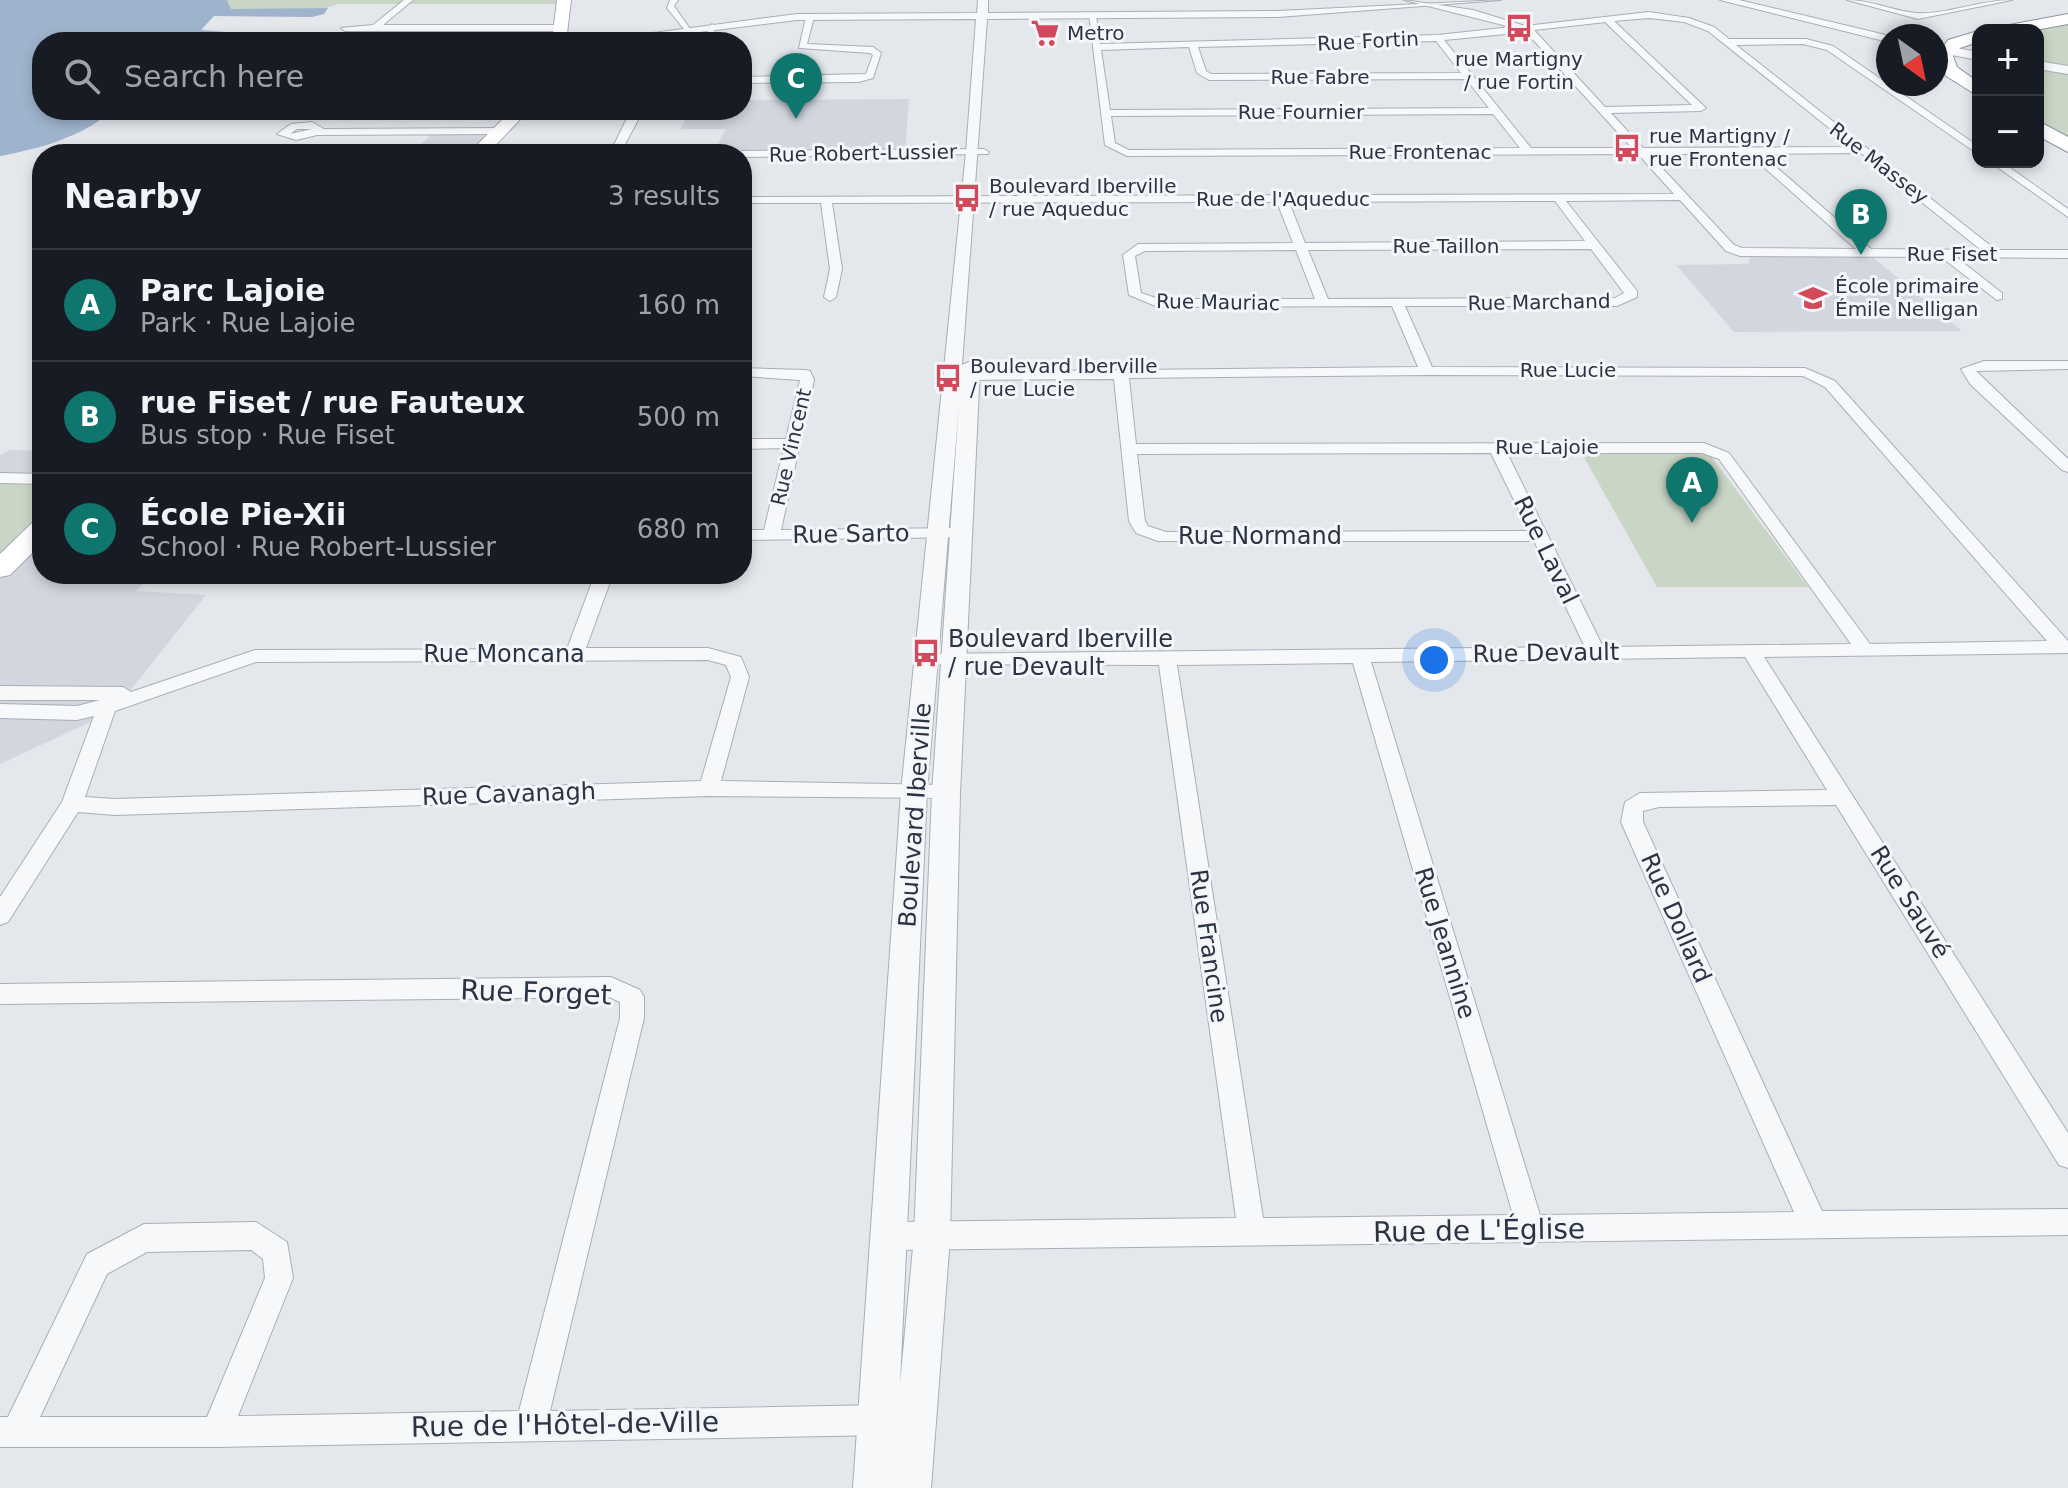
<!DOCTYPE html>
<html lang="en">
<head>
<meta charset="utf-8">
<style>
  :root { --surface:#171b24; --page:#242831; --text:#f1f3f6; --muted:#9ea1a6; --line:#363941; --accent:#0f766e }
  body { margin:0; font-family:"DejaVu Sans",sans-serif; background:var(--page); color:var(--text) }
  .controls { position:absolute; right:24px; top:24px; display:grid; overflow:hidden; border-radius:16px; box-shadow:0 4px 12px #0003 }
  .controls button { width:72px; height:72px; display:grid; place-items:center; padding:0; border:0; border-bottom:2px solid var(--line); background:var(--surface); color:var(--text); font:40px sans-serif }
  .compass { position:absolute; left:1876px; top:24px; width:72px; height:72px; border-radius:50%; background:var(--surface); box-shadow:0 4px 12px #0003; rotate:147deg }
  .you { position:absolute; left:1434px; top:660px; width:28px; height:28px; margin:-20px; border:6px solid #fff; border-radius:50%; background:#1a73e8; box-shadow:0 0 0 12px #1a73e833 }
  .badge { display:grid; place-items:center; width:52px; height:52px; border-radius:50%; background:var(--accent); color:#fff; font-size:26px; font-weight:700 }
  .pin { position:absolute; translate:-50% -66px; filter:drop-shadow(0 2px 4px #0008) }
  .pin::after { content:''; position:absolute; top:42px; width:28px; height:24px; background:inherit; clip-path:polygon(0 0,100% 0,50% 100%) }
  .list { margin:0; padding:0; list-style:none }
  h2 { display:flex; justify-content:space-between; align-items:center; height:104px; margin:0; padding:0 32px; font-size:34px }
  h2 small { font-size:26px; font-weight:400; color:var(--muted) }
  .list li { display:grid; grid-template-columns:52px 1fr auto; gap:24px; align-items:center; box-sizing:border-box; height:112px; padding:0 32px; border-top:2px solid var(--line) }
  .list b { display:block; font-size:30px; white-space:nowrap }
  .list p { margin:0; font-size:26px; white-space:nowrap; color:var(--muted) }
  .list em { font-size:26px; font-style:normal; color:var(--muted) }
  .icon { flex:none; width:44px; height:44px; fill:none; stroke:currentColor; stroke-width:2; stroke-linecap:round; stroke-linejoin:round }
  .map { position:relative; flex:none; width:2068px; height:1488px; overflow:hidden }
  .search { position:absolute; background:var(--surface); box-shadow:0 4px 12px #0003; left:32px; top:32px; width:720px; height:88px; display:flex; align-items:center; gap:20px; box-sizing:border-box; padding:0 28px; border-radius:32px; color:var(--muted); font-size:30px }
  .panel { position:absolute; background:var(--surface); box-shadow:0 4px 12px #0003; left:32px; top:144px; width:720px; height:440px; border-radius:32px }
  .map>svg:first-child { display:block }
  .built { fill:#d2d6de }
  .green { fill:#c9d6c5 }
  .water { fill:#9fb4cc }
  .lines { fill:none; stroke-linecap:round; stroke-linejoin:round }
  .minor-casing { stroke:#a9aeb7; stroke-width:2 }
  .tertiary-casing { stroke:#a9aeb7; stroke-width:2 }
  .primary-casing { stroke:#a3abb8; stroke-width:2 }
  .motorway-casing { stroke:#8b94a3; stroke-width:2 }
  .minor { fill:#f7f8fa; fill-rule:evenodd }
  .tertiary { fill:#f7f8fa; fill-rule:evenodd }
  .primary { fill:#fff; fill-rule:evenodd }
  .motorway { fill:#fff; fill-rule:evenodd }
  .labels { text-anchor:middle; stroke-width:6; stroke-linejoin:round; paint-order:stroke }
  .far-poi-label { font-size:20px; fill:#2b3445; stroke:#f4f6f9; text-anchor:start }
  .far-street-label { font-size:20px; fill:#2b3445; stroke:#f4f6f9 }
  .street-label { font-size:24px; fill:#2b3445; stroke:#f4f6f9 }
  .poi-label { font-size:24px; fill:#2b3445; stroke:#f4f6f9; text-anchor:start }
  .near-street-label { font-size:28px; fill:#2b3445; stroke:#f4f6f9 }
</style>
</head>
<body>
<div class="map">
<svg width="2068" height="1488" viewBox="0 0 2068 1488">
  <rect width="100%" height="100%" fill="#e4e7ec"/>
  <path class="built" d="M909 99 905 153 712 154 726 129H681L689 110H742V100Z
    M501 131 475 154H411L434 132Z
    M1751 254H1869L1962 331 1734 332 1676 265 1748 264Z
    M9 450 42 451V477L0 476V455Z
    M42 509V574H151L136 591 206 595 114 711 0 764V554Z"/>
  <path class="green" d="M227 0H564L563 4H338C308 16 264 9 231 9Z
    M2068 23V139L2038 120V30H2031Z
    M1581 452H1701L1711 456 1808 587H1657Z
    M0 476 42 477V509L0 554Z"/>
  <path class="water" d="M0 0H227L231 9 328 8 324 14 312 17 214 16 201 30 276 36 261 41 42 42V110H109V113C79 138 38 149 0 156Z"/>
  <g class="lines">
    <defs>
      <path id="minor" d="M404 0H413L383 25H561L565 28 561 31H345L341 28 373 25Z
        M670 0H678L674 6 693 33H687L667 8Z
        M1404 0 1473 10 1525 26 1649 12 1689 18 1714 27 1729 39H1806L1833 46 1978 146V154L1827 50 1803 44 1736 45 1996 250H2068V258L1956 257 2002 293V299L1997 300 1941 257 1740 256 1726 251 1680 200 1566 201 1637 291V297L1617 306H1405L1432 367 1805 368 1835 381 2068 641V653L1764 657 2068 1133V1168L2059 1165 1836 805 1659 807 1643 811V822L1822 1211 2068 1209V1235L891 1250 881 1246 877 1236 881 1226 891 1222 1236 1218 1159 665 928 664 919 658 921 654 1585 647 1534 541H1158L1136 533 1129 521 1114 379 955 380 948 376 955 372 1418 367 1392 306 1158 307 1129 295 1123 255 1138 244 1293 243 1277 202 832 203 842 269 836 297 830 301 824 297 830 269 821 203H742V197L1674 194 1638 154 1127 156 1105 145 1089 14 1096 16 1100 44 1438 35 1511 27ZM1649 18 1684 22 1708 31 1853 147 1643 148 1611 113 1701 111 1706 108 1614 21ZM1606 22V23L1692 105 1605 107 1534 30ZM1526 32 1632 148H1531L1444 40ZM1436 41 1461 73 1211 74 1206 71 1198 47ZM1189 47 1197 73 1209 80 1466 79 1489 108 1110 110 1101 50ZM1493 114 1520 148 1129 150 1115 143 1111 116ZM1861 153 1981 250 1871 249 1761 154ZM1649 154H1749L1856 249 1742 248 1734 245ZM1555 201 1585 241 1305 243 1289 202ZM1591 249 1624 293 1615 298 1328 299 1308 250ZM1296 250 1315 299H1159L1141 293 1135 256 1145 251ZM1427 375 1803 376 1825 387 2047 641 1870 644 1729 453 1704 443 1136 444 1129 378ZM1491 453 1529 531 1166 532 1148 526 1145 521 1137 454ZM1507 453H1702L1719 459 1851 644 1603 647ZM1745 657 1827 790 1640 793 1625 802 1621 822 1794 1212 1540 1215 1371 662ZM1353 663 1513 1215 1263 1218 1177 665Z
        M1847 0C1871 0 1893 11 1916 13 1945 15 1981 0 2012 0L1918 19Z
        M810 14 814 17 807 44 873 47 881 53 873 78 859 82 742 83V77L866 74 873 55 870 53 799 48 806 17Z
        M712 24 716 27 710 42H702Z
        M518 111 630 112 638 120 623 148 628 154H617L612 149 627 118 514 116Z
        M312 122 324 129 501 128 506 131 501 134 317 135 296 140 277 134 291 124ZM297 129H312L290 134Z
        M984 149 989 152 988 154 742 157V154H737L742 151Z
        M1990 162H2002L2068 209V217Z
        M1984 361H2068V369L1976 371 2068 459V472L2062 470 1970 384 1961 369Z
        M742 368 805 370 810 371 814 380 781 530 961 528 969 533 967 537 742 540V530H764L784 448 742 449V439H786L800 380 742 376Z
        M0 473 42 474V484L0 483Z
        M595 574H613L586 648H708L741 657 749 677 721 781 946 785 953 788 956 793 953 798 709 796 115 815 78 812 8 922 0 925V897L62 802 94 716 77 720 0 718V704L77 706 100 700H0V686L123 687 131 692 255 650 567 649ZM708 660 726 665 731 677 701 781 115 799 85 797 115 711 256 662Z
        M611 977 640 990 644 997V1018L550 1411 884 1405 895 1409 899 1420 895 1431 884 1435 216 1447H0V1417H8L87 1254 144 1224 256 1222 287 1242 293 1278 238 1416 519 1411 620 1018V1002L609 997 0 1004V984ZM251 1250 263 1259 265 1278 207 1417H40L107 1274 147 1252Z"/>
      <path id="tertiary" d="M978 0H988V13L1278 11 1501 0 1278 17 987 19 962 365 971 361 980 366 960 793 950 1237 931 1488H853L901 792 966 152 976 19 797 20 619 42H585L797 14 977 13ZM959 404 932 793 914 1237 900 1384 927 792Z
        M1720 0H1739L1890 36 1888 42Z
        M1936 44 1978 52V60L1936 52Z
        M2038 61 2068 66V74L2038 69Z"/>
      <path id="primary" d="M557 0H571L566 42H552Z
        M512 110H529L487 154H468Z
        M42 520V543L10 575 0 577V554L33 522Z"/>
      <path id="motorway" d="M2068 14V24L2035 30H2001L2009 25Z
        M1978 31V42L1960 48 1953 56 1957 67 1978 82V96L1943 74 1936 57 1948 40Z
        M2038 121 2068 137V152L2038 136Z"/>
    </defs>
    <use href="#minor" class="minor-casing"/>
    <use href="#tertiary" class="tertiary-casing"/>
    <use href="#primary" class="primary-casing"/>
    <use href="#motorway" class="motorway-casing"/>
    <use href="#minor" class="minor"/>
    <use href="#tertiary" class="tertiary"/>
    <use href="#primary" class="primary"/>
    <use href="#motorway" class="motorway"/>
  </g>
  <defs>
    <symbol id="bus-bare" viewBox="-9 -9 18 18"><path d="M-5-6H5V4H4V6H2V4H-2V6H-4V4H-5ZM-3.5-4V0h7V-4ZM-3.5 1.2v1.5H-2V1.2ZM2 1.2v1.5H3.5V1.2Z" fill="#d1495b" stroke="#f4f6f9" stroke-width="2.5" paint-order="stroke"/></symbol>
    <symbol id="supermarket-bare" viewBox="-9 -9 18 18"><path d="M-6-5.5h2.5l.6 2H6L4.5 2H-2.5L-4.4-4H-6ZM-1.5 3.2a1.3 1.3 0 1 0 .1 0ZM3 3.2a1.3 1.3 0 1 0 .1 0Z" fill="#d1495b" stroke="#f4f6f9" stroke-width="2.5" paint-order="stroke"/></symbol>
    <symbol id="school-bare" viewBox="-9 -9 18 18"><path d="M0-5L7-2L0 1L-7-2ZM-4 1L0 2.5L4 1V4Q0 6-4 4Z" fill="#d1495b" stroke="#f4f6f9" stroke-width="2.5" paint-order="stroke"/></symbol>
  </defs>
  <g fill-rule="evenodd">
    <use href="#bus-bare" x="1499" y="8" width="40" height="40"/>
    <use href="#supermarket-bare" x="1025" y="13" width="40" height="40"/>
    <use href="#bus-bare" x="1607" y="128" width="40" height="40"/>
    <use href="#bus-bare" x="947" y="178" width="40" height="40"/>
    <use href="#school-bare" x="1793" y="278" width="40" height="40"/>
    <use href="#bus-bare" x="928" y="358" width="40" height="40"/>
    <use href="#bus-bare" x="906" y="633" width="40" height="40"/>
  </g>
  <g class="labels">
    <g class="far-poi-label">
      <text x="1067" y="40">Metro</text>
      <text x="1519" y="66" text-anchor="middle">rue Martigny<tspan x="1519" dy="23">/ rue Fortin</tspan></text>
      <text x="1649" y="143">rue Martigny /<tspan x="1649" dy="23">rue Frontenac</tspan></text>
      <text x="989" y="193">Boulevard Iberville<tspan x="989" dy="23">/ rue Aqueduc</tspan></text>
      <text x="1835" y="293">École primaire<tspan x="1835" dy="23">Émile Nelligan</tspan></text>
      <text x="970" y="373">Boulevard Iberville<tspan x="970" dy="23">/ rue Lucie</tspan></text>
    </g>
    <g class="far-street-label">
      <text transform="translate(1368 41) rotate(-3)" y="7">Rue Fortin</text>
      <text x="1320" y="84">Rue Fabre</text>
      <text x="1301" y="119">Rue Fournier</text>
      <text x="1420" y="159">Rue Frontenac</text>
      <text transform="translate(863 153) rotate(-1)" y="7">Rue Robert-Lussier</text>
      <text transform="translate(1879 163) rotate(38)" y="7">Rue Massey</text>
      <text x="1283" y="206">Rue de l'Aqueduc</text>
      <text x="1446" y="253">Rue Taillon</text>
      <text x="1952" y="261">Rue Fiset</text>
      <text transform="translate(1218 302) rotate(1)" y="7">Rue Mauriac</text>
      <text transform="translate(1539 302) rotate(-1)" y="7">Rue Marchand</text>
      <text x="1568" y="377">Rue Lucie</text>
      <text transform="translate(791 447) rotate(-77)" y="7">Rue Vincent</text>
      <text x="1547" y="454">Rue Lajoie</text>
    </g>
    <g class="street-label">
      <text transform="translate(851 534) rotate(-1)" y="8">Rue Sarto</text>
      <text x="1260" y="544">Rue Normand</text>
      <text transform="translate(1546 550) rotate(64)" y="8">Rue Laval</text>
      <text transform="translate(1546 653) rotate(-1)" y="8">Rue Devault</text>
      <text x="504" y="662">Rue Moncana</text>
      <text transform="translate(509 794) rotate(-2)" y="8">Rue Cavanagh</text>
      <text transform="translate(915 815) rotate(-86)" y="8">Boulevard Iberville</text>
      <text transform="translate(1910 902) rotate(58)" y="8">Rue Sauvé</text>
      <text transform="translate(1676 918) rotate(66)" y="8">Rue Dollard</text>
      <text transform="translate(1445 943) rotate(73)" y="8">Rue Jeannine</text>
      <text transform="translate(1209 946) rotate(82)" y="8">Rue Francine</text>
    </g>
    <g class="poi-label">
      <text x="948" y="647">Boulevard Iberville<tspan x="948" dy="28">/ rue Devault</tspan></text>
    </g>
    <g class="near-street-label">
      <text transform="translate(536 992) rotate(2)" y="10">Rue Forget</text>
      <text transform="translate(1479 1230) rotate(-1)" y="10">Rue de L'Église</text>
      <text transform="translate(565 1424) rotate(-1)" y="10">Rue de l'Hôtel-de-Ville</text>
    </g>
  </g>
</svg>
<div class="controls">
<button>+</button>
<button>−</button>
</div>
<svg class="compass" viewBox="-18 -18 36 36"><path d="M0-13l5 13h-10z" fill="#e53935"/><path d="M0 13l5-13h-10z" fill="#9ea1a6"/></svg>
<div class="you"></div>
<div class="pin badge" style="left:1692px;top:523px">A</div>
<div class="pin badge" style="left:1861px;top:255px">B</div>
<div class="pin badge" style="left:796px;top:119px">C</div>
<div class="search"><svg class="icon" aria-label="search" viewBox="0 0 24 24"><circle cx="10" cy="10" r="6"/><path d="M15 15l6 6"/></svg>Search here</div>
<section class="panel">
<h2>Nearby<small>3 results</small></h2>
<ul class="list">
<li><span class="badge">A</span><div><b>Parc Lajoie</b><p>Park · Rue Lajoie</p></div><em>160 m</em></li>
<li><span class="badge">B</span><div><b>rue Fiset / rue Fauteux</b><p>Bus stop · Rue Fiset</p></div><em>500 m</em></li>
<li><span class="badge">C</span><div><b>École Pie-Xii</b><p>School · Rue Robert-Lussier</p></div><em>680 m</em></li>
</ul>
</section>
</div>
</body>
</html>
